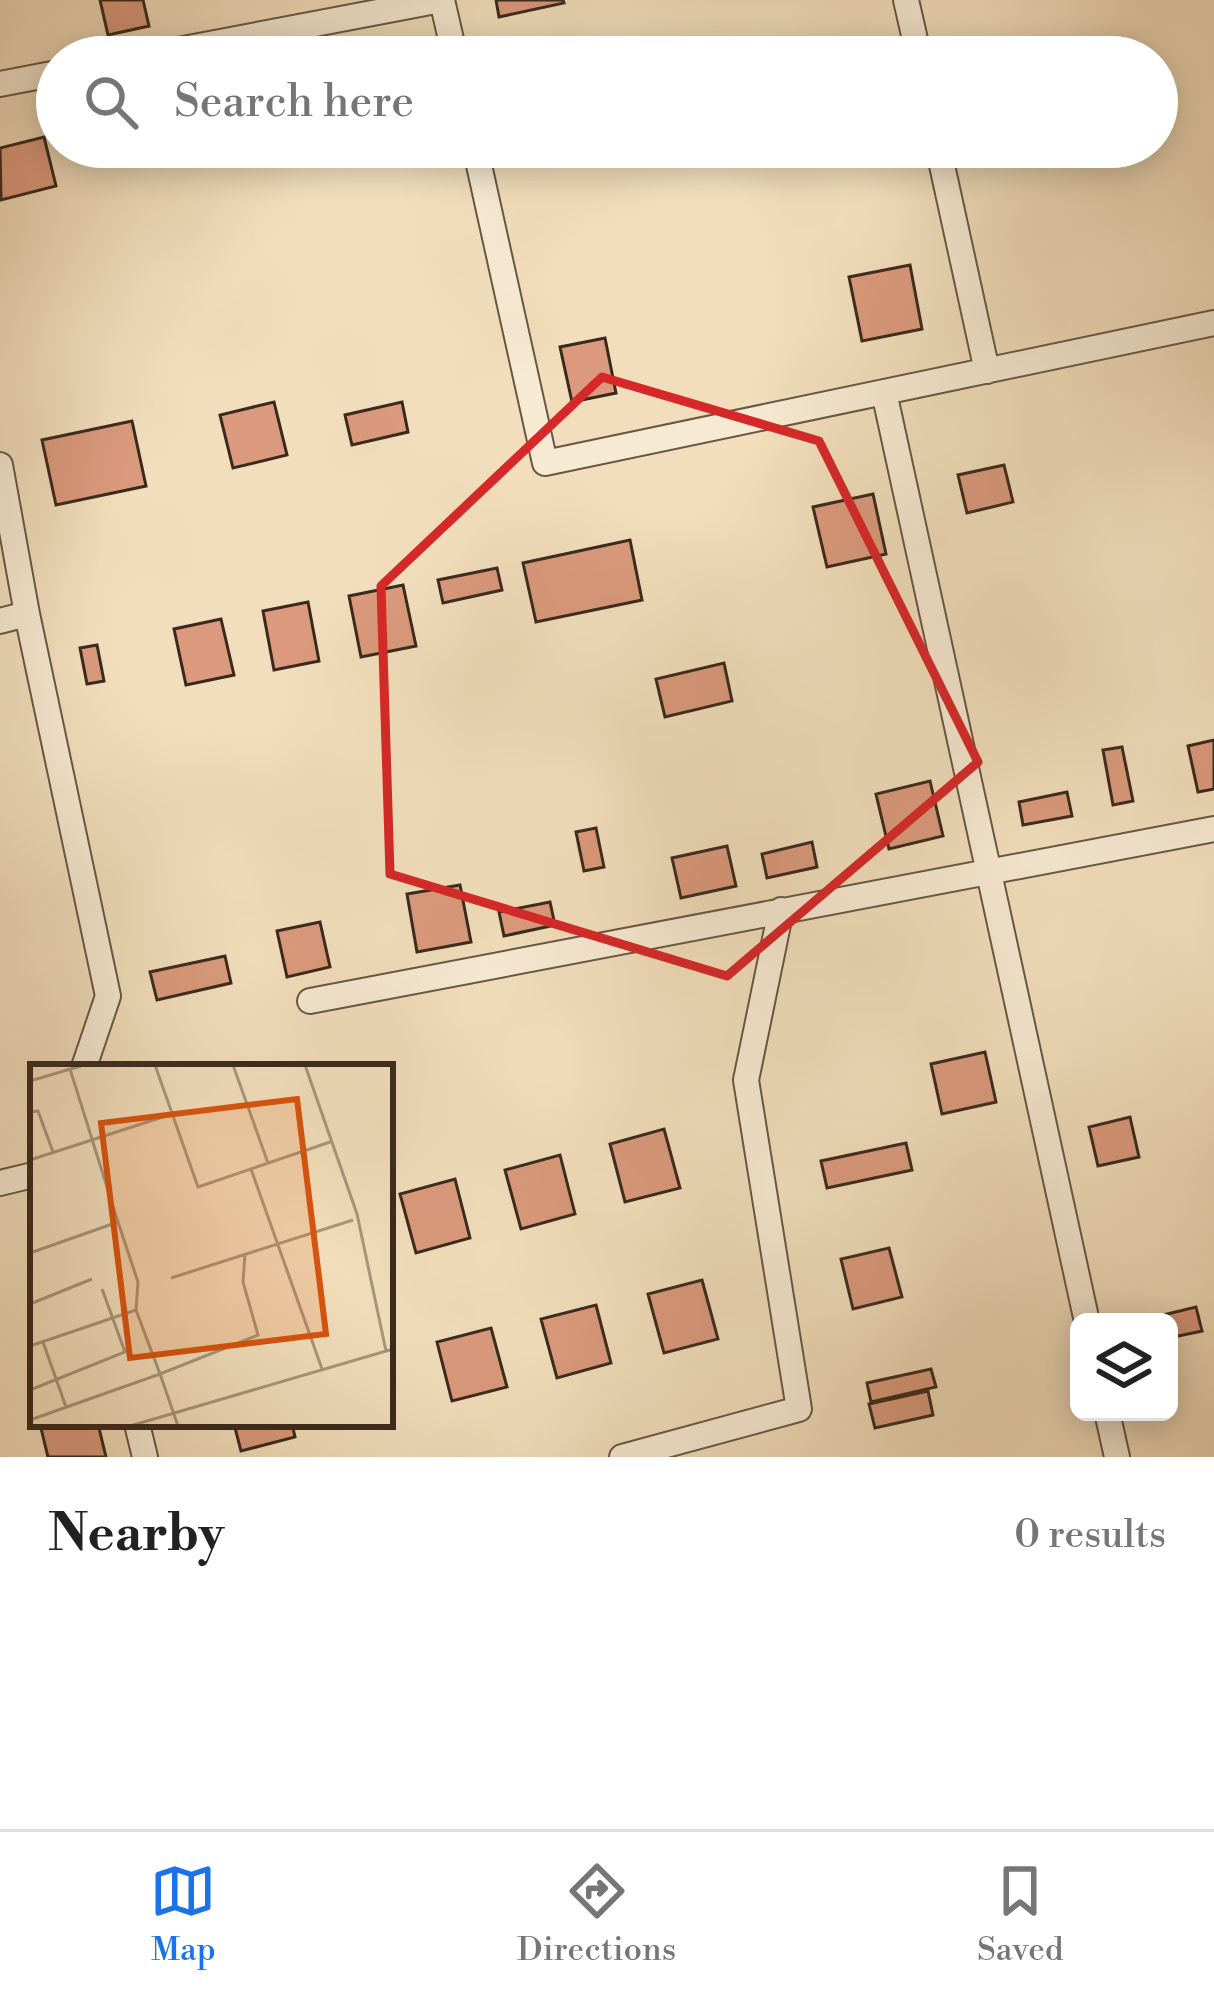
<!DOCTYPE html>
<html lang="en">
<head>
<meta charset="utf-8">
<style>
  :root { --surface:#fff; --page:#f2f2f2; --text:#222; --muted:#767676; --line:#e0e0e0; --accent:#1a73e8 }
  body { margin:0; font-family:"Libre Bodoni",serif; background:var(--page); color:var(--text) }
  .controls { position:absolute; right:36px; bottom:36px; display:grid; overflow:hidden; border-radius:18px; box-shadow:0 6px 30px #0003 }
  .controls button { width:108px; height:108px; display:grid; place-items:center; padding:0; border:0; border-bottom:3px solid var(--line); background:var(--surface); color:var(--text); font:60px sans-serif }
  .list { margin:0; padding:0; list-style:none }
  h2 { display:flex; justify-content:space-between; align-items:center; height:156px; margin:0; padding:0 48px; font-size:51px }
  h2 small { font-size:39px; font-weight:400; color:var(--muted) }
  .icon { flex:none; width:66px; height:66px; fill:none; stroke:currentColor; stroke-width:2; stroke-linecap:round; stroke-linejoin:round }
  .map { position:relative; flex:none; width:1214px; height:1457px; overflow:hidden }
  .search { position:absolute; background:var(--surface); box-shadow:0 6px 30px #0003; left:36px; right:36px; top:36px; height:132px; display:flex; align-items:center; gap:30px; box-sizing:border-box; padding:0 42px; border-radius:66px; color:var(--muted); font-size:45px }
  .sheet { height:372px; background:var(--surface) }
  nav { display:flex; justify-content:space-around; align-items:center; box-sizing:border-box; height:168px; border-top:3px solid var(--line); background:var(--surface); font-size:33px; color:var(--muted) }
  nav a { display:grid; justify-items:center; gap:6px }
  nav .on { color:var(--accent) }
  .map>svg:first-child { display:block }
  .building { fill:#db9a7d; stroke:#3a2a1d; stroke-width:3 }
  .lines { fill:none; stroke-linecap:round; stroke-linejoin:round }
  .minor-casing { stroke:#685745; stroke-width:28 }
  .minor { stroke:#f7ead3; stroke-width:24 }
  .marked { fill:none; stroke:#d62828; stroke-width:9; stroke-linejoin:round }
  .inset-road { fill:none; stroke:#a8967c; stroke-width:3 }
  .view { fill:#d7540e; fill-opacity:0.15; stroke:#d7540e; stroke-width:6 }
  .inset-edge { fill:none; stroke:#3a2a1d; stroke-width:6 }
</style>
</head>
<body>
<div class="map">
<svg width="1214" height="1457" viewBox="0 0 1214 1457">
  <rect width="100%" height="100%" fill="#f2debc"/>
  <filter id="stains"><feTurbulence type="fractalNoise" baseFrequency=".00167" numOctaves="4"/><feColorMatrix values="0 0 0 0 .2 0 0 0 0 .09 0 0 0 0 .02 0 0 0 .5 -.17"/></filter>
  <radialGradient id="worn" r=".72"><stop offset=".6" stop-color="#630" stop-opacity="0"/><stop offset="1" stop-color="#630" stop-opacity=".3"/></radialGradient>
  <path class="building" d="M100 0H143L149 26 108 35Z
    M496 0H563L564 3 499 17Z
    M44 137 56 186 1 200 0 148Z
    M517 147H585L521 162Z
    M1037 147H1093L1040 160Z
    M910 265 922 329 862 341 849 277Z
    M605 338 616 393 572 402 560 347Z
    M274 402 287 455 233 468 220 415Z
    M402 402 408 432 352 445 345 415Z
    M132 421 146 486 56 505 42 440Z
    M1004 465 1013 502 967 513 958 475Z
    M873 494 886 554 827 567 813 507Z
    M630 540 642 600 536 622 523 563Z
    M497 568 502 590 443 603 438 580Z
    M403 585 416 646 361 657 349 596Z
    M308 602 319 661 274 670 263 611Z
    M221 619 234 675 186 685 174 629Z
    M97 645 104 681 87 684 80 648Z
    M724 663 732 701 665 717 656 679Z
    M1214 740V789L1198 792 1188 746Z
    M1122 747 1133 801 1113 805 1103 750Z
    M930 781 943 836 889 849 876 794Z
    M1067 792 1072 816 1023 825 1019 802Z
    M596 828 604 867 584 871 576 832Z
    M812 842 817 867 767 878 762 854Z
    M727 846 736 886 681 898 672 858Z
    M460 885 471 942 417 952 407 894Z
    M550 902 555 925 504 936 499 912Z
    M320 922 330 967 287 977 277 931Z
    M225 956 231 983 157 1000 150 972Z
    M985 1052 996 1102 942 1114 931 1064Z
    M1130 1117 1139 1157 1098 1166 1089 1127Z
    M664 1129 680 1188 625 1202 610 1144Z
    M906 1143 912 1170 827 1188 821 1161Z
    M560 1155 575 1214 521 1229 505 1170Z
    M455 1179 470 1238 416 1253 400 1194Z
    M889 1248 902 1297 853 1309 841 1259Z
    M702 1280 718 1339 664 1353 648 1294Z
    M596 1305 611 1363 557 1378 541 1319Z
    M1196 1307 1202 1331 1169 1338V1322H1134Z
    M491 1328 507 1387 452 1401 437 1342Z
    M931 1369 936 1387 871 1402 867 1383Z
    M928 1391 933 1415 875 1428 869 1404Z
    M40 1424H98L106 1457H48Z
    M234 1424H292L295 1437 241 1451Z"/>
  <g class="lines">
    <defs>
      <path id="minor" d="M442 0 455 57
        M906 0 919 57
        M141 57 441 0
        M0 84 57 73
        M475 147 545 463 1214 323
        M938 147 987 371
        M884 392 1087 1322
        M0 465 27 614 0 621
        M27 614 108 996 84 1067
        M310 1001 1214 829
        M0 1183 33 1175
        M1107 1412 1117 1457
        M137 1424 145 1457
        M622 1457 799 1409 746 1080 781 910"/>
    </defs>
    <use href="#minor" class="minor-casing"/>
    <use href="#minor" class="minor"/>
  </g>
  <path class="marked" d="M602 377 819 441 978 762 727 976 390 874 381 586Z"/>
  <g transform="translate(30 1064)">
    <rect width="363" height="363" fill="#f2debc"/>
    <path class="inset-road" d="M125 1 168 123 303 77M203 1 238 99M275 1 327 150 356 287M0 17 54 1M0 48 8 47 23 88M0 96 142 50M221 105 292 305M88 158 108 218 106 246 130 310 228 271 213 218 215 190M0 189 88 158 40 5M141 214 323 156M0 240 62 215M13 278 36 343M0 282 106 246M0 326 95 288 72 225M0 356 130 310 148 362M100 362 363 285"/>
    <path class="view" d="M267 35 296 270 100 294 71 59Z"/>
    <rect width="363" height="363" class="inset-edge"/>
  </g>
  <rect width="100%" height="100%" filter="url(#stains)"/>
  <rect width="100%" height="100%" fill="url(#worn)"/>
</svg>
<div class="controls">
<button><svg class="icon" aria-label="layers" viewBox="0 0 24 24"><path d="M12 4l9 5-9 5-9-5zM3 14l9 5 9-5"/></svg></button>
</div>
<div class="search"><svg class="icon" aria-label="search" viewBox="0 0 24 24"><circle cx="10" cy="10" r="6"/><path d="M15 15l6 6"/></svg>Search here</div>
</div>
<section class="sheet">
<h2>Nearby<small>0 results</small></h2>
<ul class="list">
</ul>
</section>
<nav>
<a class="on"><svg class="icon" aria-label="map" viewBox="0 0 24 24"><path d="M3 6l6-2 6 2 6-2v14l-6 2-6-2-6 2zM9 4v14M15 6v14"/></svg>Map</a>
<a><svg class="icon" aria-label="directions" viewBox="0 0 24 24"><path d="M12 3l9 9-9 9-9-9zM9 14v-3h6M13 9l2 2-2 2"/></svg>Directions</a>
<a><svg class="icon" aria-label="saved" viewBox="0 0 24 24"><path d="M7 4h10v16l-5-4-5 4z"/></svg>Saved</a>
</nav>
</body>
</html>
